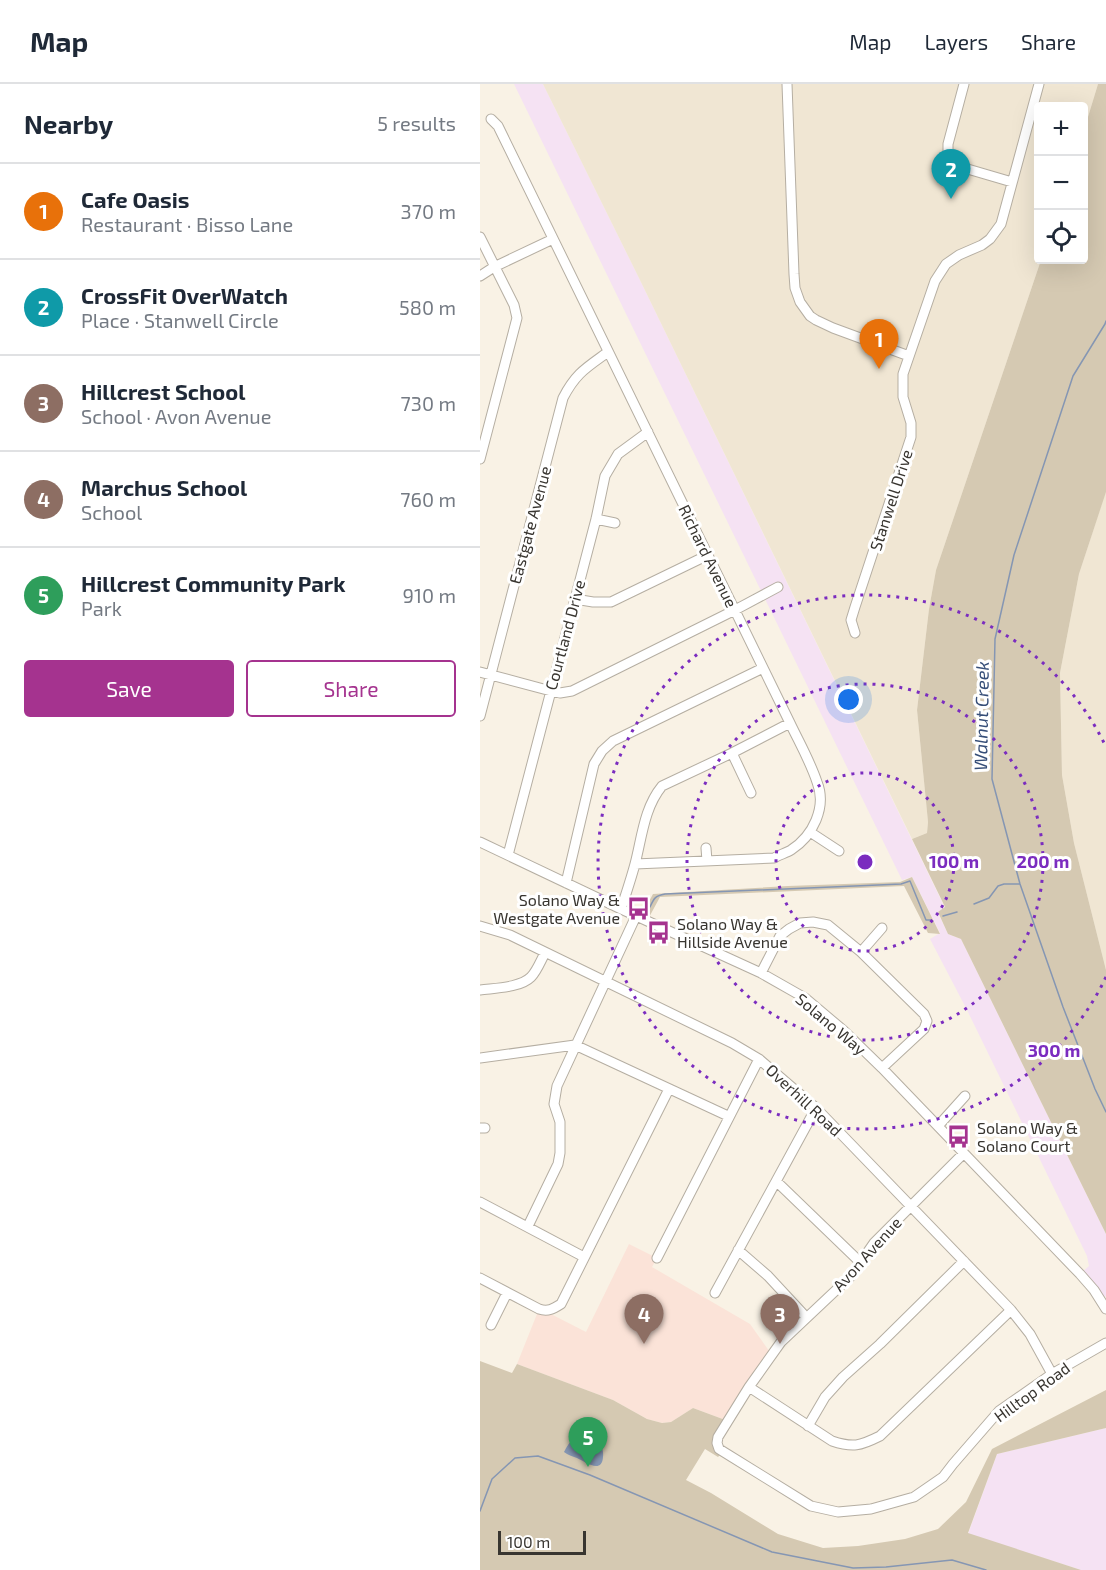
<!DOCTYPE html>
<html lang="en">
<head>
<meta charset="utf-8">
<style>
  :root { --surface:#fff; --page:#f2f2f3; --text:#1f2937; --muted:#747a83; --line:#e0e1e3; --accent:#a5338f }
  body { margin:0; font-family:"Exo 2",sans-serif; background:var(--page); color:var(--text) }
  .controls { position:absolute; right:18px; top:18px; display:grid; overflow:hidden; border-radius:6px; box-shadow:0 6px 24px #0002 }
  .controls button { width:54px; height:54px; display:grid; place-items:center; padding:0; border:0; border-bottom:2px solid var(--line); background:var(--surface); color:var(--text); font:30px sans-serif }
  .scale { position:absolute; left:18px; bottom:15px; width:88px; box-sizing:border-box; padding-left:6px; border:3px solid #383530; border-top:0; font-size:16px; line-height:21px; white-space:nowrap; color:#383530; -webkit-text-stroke:4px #fff; paint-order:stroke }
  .you { position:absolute; left:369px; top:616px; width:21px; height:21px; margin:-15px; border:4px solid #fff; border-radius:50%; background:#1a73e8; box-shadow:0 0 0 9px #1a73e833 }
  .badge { display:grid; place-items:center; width:39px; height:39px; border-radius:50%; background:var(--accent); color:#fff; font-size:20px; font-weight:700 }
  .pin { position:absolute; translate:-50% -50px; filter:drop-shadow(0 2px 3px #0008) }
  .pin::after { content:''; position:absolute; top:32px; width:21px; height:18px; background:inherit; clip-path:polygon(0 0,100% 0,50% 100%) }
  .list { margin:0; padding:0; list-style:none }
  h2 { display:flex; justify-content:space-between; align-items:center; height:78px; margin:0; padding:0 24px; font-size:26px }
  h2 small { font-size:20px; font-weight:400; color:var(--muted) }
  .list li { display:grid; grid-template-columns:39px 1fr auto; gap:18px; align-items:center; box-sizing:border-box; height:96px; padding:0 24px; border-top:2px solid var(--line) }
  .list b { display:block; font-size:22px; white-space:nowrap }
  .list p { margin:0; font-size:20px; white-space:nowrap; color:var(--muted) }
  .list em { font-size:20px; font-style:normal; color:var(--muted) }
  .actions { display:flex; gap:12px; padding:18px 24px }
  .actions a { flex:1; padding:14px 0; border:2px solid var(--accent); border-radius:6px; text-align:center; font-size:21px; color:var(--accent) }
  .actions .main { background:var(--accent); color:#fff }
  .icon { flex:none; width:33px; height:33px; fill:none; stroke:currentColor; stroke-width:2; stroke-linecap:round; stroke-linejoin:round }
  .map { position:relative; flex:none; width:626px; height:1486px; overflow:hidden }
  header { display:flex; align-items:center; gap:36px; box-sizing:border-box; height:84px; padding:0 30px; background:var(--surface); border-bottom:2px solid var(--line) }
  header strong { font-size:28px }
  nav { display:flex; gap:33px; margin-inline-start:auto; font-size:21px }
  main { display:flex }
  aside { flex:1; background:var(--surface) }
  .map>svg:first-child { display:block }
  .commercial { fill:#f5e2f3 }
  .built { fill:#f0e6d3 }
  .education { fill:#fbe3d8 }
  .green { fill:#d5c9b2 }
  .water { fill:#8596b3 }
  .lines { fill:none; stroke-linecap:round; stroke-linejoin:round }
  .stream { stroke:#8596b3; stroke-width:1.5 }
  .minor-casing { stroke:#b5aea2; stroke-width:11 }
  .minor { stroke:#fff; stroke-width:9 }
  .ring { fill:none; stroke:#7b2cbf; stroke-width:3; stroke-dasharray:3 6 }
  .labels { text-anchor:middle; stroke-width:6; stroke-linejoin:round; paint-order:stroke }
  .street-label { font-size:16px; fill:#383530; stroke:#fff }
  .poi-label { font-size:16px; fill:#383530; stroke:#fff; text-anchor:start }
  .water-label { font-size:18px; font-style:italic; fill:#364e78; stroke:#fff }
  .centre { fill:#7b2cbf; stroke:#fff; stroke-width:3 }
  .ring-label { font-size:18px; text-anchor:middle; font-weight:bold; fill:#7b2cbf; stroke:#fff; stroke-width:6; stroke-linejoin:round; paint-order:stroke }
</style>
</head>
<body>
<header>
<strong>Map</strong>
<nav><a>Map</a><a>Layers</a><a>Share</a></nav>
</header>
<main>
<aside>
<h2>Nearby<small>5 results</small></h2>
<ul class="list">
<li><span class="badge" style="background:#e8710a">1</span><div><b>Cafe Oasis</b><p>Restaurant · Bisso Lane</p></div><em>370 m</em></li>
<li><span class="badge" style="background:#0f9aa8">2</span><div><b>CrossFit OverWatch</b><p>Place · Stanwell Circle</p></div><em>580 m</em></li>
<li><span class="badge" style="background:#8d6e63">3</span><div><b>Hillcrest School</b><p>School · Avon Avenue</p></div><em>730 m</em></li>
<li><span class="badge" style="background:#8d6e63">4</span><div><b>Marchus School</b><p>School</p></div><em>760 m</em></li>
<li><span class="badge" style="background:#2e9e5b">5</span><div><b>Hillcrest Community Park</b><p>Park</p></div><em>910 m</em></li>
</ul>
<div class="actions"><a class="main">Save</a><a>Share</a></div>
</aside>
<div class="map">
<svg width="626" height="1486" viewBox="0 0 626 1486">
  <rect width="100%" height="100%" fill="#f9f2e5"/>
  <path class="commercial" d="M34 0H63L159 194 465 824 458 829 468 850 481 855 626 1150V1212L620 1215 600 1190 609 1182 607 1172 487 926 450 855 460 849 432 793 422 796Z
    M626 1344V1486H601L488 1450 517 1370Z"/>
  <path class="built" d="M63 0H618L604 46V22H558V176H561L456 486 449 525 437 626 448 738 447 749 432 755 159 194Z
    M626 407V886L594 759 582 691 580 589 599 490Z"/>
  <path class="education" d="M149 1160 177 1174 172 1183 270 1240 292 1271 248 1337 213 1324 191 1338 182 1339 167 1335 133 1316 37 1280 59 1225 65 1227 106 1248Z"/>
  <path class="green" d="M618 0H626V408L599 490 580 589 582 691 594 759 626 886V1150L481 855 468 850 458 828 465 823 432 755 447 749 448 738 437 626 449 525 456 486 561 176H604V46Z
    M432 793 460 850 448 849 424 802 180 813 167 837 160 834 173 810 308 802 420 798Z
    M0 1277 32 1289 37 1280 133 1316 167 1335 182 1339 191 1338 213 1324 248 1337 238 1353 242 1369 238 1373 225 1365 206 1396 231 1409 298 1450 343 1464 378 1462 425 1455 458 1445 486 1418 512 1365 626 1306V1344L517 1370 488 1449 601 1486H0Z"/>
  <path class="water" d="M112 1352 118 1355C121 1360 124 1367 123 1373 122 1391 104 1377 97 1374 92 1372 88 1371 84 1368 95 1348 94 1358 112 1352Z"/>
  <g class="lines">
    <path class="stream" d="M626 237 625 240 593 292 534 471 515 555 512 695 540 800 583 923 615 1005 626 1028
      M494 820 509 814 518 802 524 800H539
      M170 823C174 814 175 812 185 810L421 800 430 797 446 836H451
      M463 832 477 828
      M0 1427 12 1395 35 1374 58 1372 110 1391 292 1468 373 1484 406 1483 472 1476 506 1486"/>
    <defs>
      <path id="minor" d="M307 0 314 190 315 204 320 218 330 232 336 236 353 244 429 272
        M484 0 468 60V73L474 81 532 98
        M11 35 18 42 310 639C319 658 330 677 337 698 347 723 333 752 311 766 306 769 299 771 294 774L155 780
        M0 153 34 221 37 234 0 375
        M0 192 14 183 73 155
        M116 435 135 439
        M95 515 113 518H131L228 471
        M375 549 371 536 375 523 431 353V339L423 313V290L455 197 466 180 479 171 502 161 510 155 521 140 559 0
        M0 588 71 607 80 609 92 607 255 526 298 503
        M0 632 83 314C96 289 106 284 128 268
        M252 669 271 709
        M330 748 359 767
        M0 758 141 825 281 889 325 914 363 946 402 984 600 1190 614 1206 626 1225
        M226 764 227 777
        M28 771 116 435 125 392 138 370 168 348
        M86 799 114 680 122 667 133 657 283 584
        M141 825C146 810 151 795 155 780 162 753 164 724 182 702L252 669 310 639
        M0 842 30 851 252 959 279 975 336 1024 531 1226 550 1250 572 1290
        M381 868 402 844
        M281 889 300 852 309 845 320 839 333 838 348 841 381 868 444 930 447 937 444 945 402 984
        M0 906C14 904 40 904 51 893 57 887 61 876 65 869
        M0 974 95 961 248 1032
        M458 1042 485 1012
        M0 1044H5
        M483 1070 394 1159 371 1192 301 1258 269 1303 238 1353 237 1359 239 1365 331 1422 358 1428 391 1425 434 1413 463 1393 473 1380 519 1327 572 1290 626 1259
        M296 1097 381 1179
        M0 1118 104 1173
        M48 1142 78 1080 80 1069V1038L74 1020 77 1002 156 832
        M258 1166 288 1192 326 1233
        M177 1174 279 975
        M0 1194 59 1225C68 1228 73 1225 81 1220L189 1005
        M235 1209 336 1024
        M11 1241 27 1209
        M269 1303 352 1357C373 1364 380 1362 400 1352L531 1226
        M328 1342 345 1313 363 1293 400 1260 484 1177"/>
    </defs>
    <use href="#minor" class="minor-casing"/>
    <use href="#minor" class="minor"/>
  </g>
  <g class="ring">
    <circle cx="385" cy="778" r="89"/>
    <circle cx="385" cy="778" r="178"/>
    <path d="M626 893A267 267 0 1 1 626 663"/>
  </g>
  <defs>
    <symbol id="bus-bare" viewBox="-9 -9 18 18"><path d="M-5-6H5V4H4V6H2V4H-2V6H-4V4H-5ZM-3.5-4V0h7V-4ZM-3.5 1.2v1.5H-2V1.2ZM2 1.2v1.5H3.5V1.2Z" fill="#a5338f" stroke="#fff" stroke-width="2.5" paint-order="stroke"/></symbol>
  </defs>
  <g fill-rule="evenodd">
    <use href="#bus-bare" x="142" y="808" width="33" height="33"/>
    <use href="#bus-bare" x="162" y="832" width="33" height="33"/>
    <use href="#bus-bare" x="462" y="1036" width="33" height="33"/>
  </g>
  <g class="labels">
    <g class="street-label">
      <text transform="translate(411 416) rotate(-72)" y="6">Stanwell Drive</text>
      <text transform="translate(50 441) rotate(-75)" y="6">Eastgate Avenue</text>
      <text transform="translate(228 472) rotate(64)" y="6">Richard Avenue</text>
      <text transform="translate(85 551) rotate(-75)" y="6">Courtland Drive</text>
      <text transform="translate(351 940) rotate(40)" y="6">Solano Way</text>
      <text transform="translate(324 1016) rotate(43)" y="6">Overhill Road</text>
      <text transform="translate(387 1170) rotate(-48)" y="6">Avon Avenue</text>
      <text transform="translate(552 1308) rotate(-36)" y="6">Hilltop Road</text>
    </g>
    <g class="poi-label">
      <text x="140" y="822" text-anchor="end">Solano Way &amp;<tspan x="140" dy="18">Westgate Avenue</tspan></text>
      <text x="197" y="846">Solano Way &amp;<tspan x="197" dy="18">Hillside Avenue</tspan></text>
      <text x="497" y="1050">Solano Way &amp;<tspan x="497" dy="18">Solano Court</tspan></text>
    </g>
    <g class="water-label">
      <text transform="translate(502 632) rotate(-89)" y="6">Walnut Creek</text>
    </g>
  </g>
  <circle cx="385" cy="778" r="9" class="centre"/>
  <g class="ring-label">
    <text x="474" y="784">100 m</text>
    <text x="563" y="784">200 m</text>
    <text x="574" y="973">300 m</text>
  </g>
</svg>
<div class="controls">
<button>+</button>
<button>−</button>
<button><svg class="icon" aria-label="locate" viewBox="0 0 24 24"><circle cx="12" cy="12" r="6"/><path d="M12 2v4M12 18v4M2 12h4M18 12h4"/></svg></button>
</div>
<div class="scale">100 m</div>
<div class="you"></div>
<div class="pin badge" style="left:399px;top:285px;background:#e8710a">1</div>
<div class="pin badge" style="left:471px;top:115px;background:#0f9aa8">2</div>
<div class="pin badge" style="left:300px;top:1260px;background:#8d6e63">3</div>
<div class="pin badge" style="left:164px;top:1260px;background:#8d6e63">4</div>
<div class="pin badge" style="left:108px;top:1383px;background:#2e9e5b">5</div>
</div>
</main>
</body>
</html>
